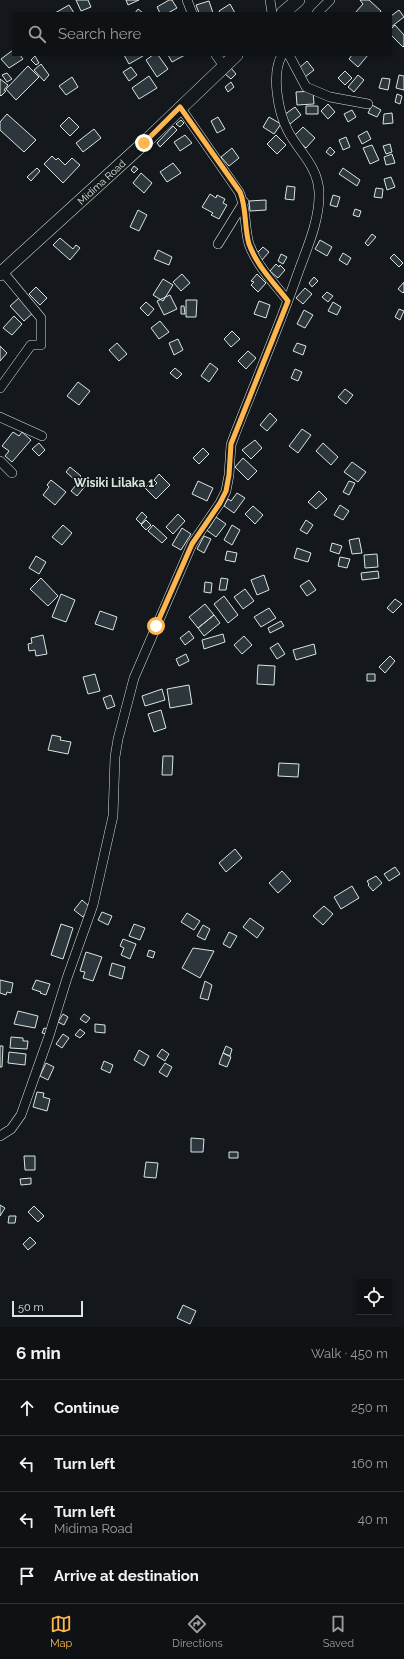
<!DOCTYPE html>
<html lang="en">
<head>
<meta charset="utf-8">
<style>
  :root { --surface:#0f1215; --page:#181b1e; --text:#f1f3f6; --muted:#9b9ea0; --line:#2f3234; --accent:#ffb74d }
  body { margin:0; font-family:Raleway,sans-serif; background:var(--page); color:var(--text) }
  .controls { position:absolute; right:12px; bottom:12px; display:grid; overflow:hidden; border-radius:0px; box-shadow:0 2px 6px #0003 }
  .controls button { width:36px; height:36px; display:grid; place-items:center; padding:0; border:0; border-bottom:1px solid var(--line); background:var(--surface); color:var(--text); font:20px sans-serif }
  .scale { position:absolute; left:12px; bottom:10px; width:71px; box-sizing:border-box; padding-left:4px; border:2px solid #d8e6dc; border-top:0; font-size:11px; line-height:14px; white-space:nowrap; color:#d8e6dc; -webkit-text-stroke:3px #14181c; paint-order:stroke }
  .stop { position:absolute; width:12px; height:12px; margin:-9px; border:3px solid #ffb74d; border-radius:50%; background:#fff }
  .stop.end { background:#ffb74d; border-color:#fff; box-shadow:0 1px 4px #0008 }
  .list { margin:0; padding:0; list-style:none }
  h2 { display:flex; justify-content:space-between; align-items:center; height:52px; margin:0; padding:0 16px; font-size:17px }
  h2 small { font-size:13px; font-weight:400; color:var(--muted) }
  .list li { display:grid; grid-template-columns:26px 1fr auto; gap:12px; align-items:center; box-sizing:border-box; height:56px; padding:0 16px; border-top:1px solid var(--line) }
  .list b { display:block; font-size:15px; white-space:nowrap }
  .list p { margin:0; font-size:13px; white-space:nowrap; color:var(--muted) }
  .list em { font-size:13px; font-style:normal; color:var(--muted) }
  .icon { flex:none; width:22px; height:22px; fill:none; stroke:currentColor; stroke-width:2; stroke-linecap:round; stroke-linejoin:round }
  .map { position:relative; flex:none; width:404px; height:1327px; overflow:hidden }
  .search { position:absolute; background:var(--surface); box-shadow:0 2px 6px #0003; left:12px; right:12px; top:12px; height:44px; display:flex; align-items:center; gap:10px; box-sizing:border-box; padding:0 14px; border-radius:0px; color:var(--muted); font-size:15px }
  .sheet { height:276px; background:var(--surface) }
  nav { display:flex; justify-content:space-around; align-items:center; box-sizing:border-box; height:56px; border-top:1px solid var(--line); background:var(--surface); font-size:11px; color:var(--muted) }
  nav a { display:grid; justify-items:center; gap:2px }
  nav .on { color:var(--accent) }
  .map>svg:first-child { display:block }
  .building { fill:#2c363c; stroke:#d8e6dc }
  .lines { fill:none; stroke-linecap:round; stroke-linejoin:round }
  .street-casing { stroke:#d8e6dc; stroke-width:10 }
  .primary-casing { stroke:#d8e6dc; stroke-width:14 }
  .street { stroke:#14181c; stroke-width:9 }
  .primary { stroke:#14181c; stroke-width:13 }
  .route { stroke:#ffb74d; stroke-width:5 }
  .labels { text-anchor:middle; stroke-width:3; stroke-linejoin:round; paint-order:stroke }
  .street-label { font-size:10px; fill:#d8e6dc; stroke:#14181c }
  .quarter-label { font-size:12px; font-weight:bold; fill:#d8e6dc; stroke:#14181c }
</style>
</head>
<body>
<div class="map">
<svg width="404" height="1327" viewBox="0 0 404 1327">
  <rect width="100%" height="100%" fill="#14181c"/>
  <path class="building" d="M76 0H88L91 7 81 11Z
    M126 0H139L128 5Z
    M169 0H172L177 8 168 13H160L157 7Z
    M360 0H369L381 11 380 13H355L363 4Z
    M209 1 213 13H199L196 5Z
    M230 4 235 13H220L219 11Z
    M69 5 74 13H55Z
    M138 9 143 13H135Z
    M399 10 404 17 391 27V16Z
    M395 25 404 35V46L403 47 391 35V29Z
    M13 50V55H20L23 59 9 68 1 59Z
    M124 55H143V56L129 64Z
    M153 55H158L168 69 157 77 146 60Z
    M168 55H185L172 62Z
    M352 55H368L358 67 349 59Z
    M35 56 39 63 36 65 31 60Z
    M307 61 314 70 305 77 298 69Z
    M41 64 49 75 44 81 34 70Z
    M28 66 39 77 16 100 6 89Z
    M131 67 137 75 129 81 123 72Z
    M231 68 236 74 231 79 225 74Z
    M345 71 352 78 345 85 338 78Z
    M7 73 12 79 7 82 2 75Z
    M358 75 364 80 354 92 348 87Z
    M399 75 404 76V90L396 88Z
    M149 76 157 88 139 99 132 88Z
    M72 77 78 87 66 95 59 86Z
    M382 78 390 79 388 90 379 88Z
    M0 79 8 85 4 90 6 91 1 96 0 95Z
    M231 82 234 87 228 92 225 87Z
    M313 91 314 104 297 105 296 92Z
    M397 94 402 96 400 104 395 102Z
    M328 104 335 112 328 119 321 111Z
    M372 105 381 110 377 117 368 113Z
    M306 106H318V114H306Z
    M295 107 301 115 290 124 284 115Z
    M352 110 356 117 348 122 344 114Z
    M392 113 393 123 383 124 384 114Z
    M7 114 36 140 24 152 0 130V122Z
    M69 117 79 127 70 136 60 126Z
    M218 117 225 129 217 133 211 121Z
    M269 117 281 124 274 134 263 127Z
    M181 120 184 123 180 127 176 124Z
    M173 126 177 130 160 147 157 143Z
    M303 127 315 138 306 148 293 137Z
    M94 129 101 138 83 152 76 143Z
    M367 131 371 139 362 144 358 136Z
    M185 135 192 143 180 151 174 142Z
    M276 135 286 145 277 154 267 144Z
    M346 137 350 147 343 150 339 140Z
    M390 144 392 152 386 154 383 146Z
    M372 145 379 160 370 164 363 148Z
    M330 147 335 152 331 156 326 152Z
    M232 148 239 158 229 166 221 157Z
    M392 154 395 163 386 165 384 157Z
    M52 156 56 160 58 158 65 165 72 158 80 165 63 183 44 164Z
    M173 163 181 173 167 182 160 172Z
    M134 166 138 169 134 173 131 170Z
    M37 168 40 171 31 181 27 177Z
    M343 168 360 180 357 186 339 174Z
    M141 173 152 183 144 193 133 183Z
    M391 177 395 187 387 190 384 179Z
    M287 186 295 187 294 200 285 199Z
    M376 188 383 189 382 198 374 197Z
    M210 194 216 198 217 195 225 199 223 203 227 205 219 219 211 215 213 213 202 207Z
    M333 195 340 197 337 207 330 205Z
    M266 200V210L250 211 249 201Z
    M355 209 361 211 359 217 353 215Z
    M138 210 147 215 139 231 130 227Z
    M372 234 376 237 368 246 365 243Z
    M60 238 73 249 76 245 80 248 70 260 53 245Z
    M320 240 332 247 327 256 315 249Z
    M263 247 269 252 262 260 256 254Z
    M158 250 172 257 169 265 154 259Z
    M343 253 351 258 347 265 339 260Z
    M281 254 287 257 283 264 278 261Z
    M394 254 403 263 399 267 390 258Z
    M276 264 279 267 280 265 285 270 278 278 270 271Z
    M182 274 190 283 181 291 173 282Z
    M257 274 266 283 258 292 251 285 254 282 251 281Z
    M314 277 318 281 312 287 309 283Z
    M163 279 173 285 163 301 153 295Z
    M404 282V292L403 293 398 289Z
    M36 287 47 298 40 305 29 294Z
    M305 288 312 294 303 304 296 298Z
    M327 292 333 296 328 302 322 297Z
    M170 295 177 309 164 315 157 301Z
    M20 297 34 312 24 321 10 306Z
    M186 300H197L196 317H186Z
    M259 301 270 305 266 318 254 314Z
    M146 302 154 309 148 316 140 308Z
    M333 302 341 307 337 315 328 311Z
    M181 306H184L185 314H181Z
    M399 309 404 311 400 320 395 317Z
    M304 310 313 315 305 328 297 324Z
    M14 316 22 324 12 335 3 328Z
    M160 321 169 332 159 339 151 328Z
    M232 331 240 339 231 347 224 339Z
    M178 339 183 350 174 355 169 343Z
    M117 343 127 354 119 361 109 350Z
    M297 343 306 346 303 355 293 351Z
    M0 346 7 353 0 361Z
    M248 351 256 358 246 369 238 361Z
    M210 363 218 369 209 382 201 376Z
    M175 368 182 374 177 379 170 373Z
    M295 369 302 372 298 381 291 378Z
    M78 382 90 391 79 405 67 396Z
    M345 389 353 395 346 404 338 397Z
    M270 413 277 420 267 431 260 425Z
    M302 429 311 435 298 453 289 446Z
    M13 432 19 436 22 432 31 440 12 462 5 456 9 451 2 446Z
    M255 440 262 448 251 459 242 450Z
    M39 443 45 450 39 456 32 449Z
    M323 443 338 457 331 465 316 451Z
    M203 448 209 454 199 464 193 458Z
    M243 458 257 471 248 480 235 467Z
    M352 462 366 472 358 482 344 472Z
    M70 467 81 476 76 481 66 472Z
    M159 474 170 485 156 499 145 488 149 484 152 488 157 483 154 480Z
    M81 479 87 484 77 496 71 491Z
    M51 480 66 492 55 505 43 495 49 487 47 485Z
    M198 481 213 488 207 501 192 494Z
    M349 481 355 483 349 495 343 492Z
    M319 491 327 499 316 509 308 502Z
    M237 493 245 498 234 513 224 506 228 499 231 501Z
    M340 505 349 511 343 520 334 515Z
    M253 506 263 515 255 524 245 514Z
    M142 512 147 517 141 524 136 519Z
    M178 514 185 521 173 534 166 527Z
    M216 517 226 524 216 537 205 529 207 527 209 528Z
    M146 520 151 525 146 530 141 525Z
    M306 520 313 525 307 534 300 530Z
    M63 525 72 533 62 545 52 537Z
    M153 525 167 538 162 543 148 531Z
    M232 525 240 530 232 545 224 540Z
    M182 528 191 534 181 550 172 545Z
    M204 536 211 539 204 553 197 549Z
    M359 538 362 553 352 554 349 540Z
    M332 543 342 546 339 554 330 551Z
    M297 548 311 553 308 562 294 558Z
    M227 551 237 553 235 562 225 560Z
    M377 554 378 567 365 568 364 555Z
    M36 556 46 562 39 574 29 568Z
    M340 557 350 559 347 568 338 566Z
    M378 571 379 578 362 580 361 573Z
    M264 575 269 590 257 595 251 580Z
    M41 578 58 596 48 606 30 589Z
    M221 578 228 579 226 590H219Z
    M309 580 316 590 307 596 300 586Z
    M205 582 212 583 211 593 204 592Z
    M245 589 254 601 243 609 234 597Z
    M61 594 75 600 66 622 52 617Z
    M224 596 238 615 228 623 214 604Z
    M395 599 402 604 393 613 387 608Z
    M205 604 214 615 198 628 189 617Z
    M269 608 276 618 261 627 254 617Z
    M100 611 117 617 113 630 95 624Z
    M214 615 220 623 204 636 198 628Z
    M281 621 284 626 270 633 268 628Z
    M189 631 194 638 185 645 180 638Z
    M223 634 225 642 204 649 202 640Z
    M43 635 47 654 36 656 35 650 29 651 28 644 32 643 31 638Z
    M244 636 252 645 242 654 234 645Z
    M278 643 285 654 277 659 270 648Z
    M314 644 316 654 296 660 293 650Z
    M186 654 189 661 179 666 176 659Z
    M390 656 395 661 385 673 379 667Z
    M258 665 275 666 274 685 257 684Z
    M95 674 100 691 88 694 83 677Z
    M367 674H375V681H367Z
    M189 685 192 704 170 708 167 689Z
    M162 689 165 700 145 706 142 696Z
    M111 695 115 706 107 709 103 698Z
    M161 710 166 728 154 732 148 714Z
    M52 735 61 737 60 740 71 742 68 754 48 750Z
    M163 756H173L172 775H162Z
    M279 763 299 764 298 777 278 776Z
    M235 849 242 858 226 872 219 863Z
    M395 867 400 874 389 881 384 874Z
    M282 871 291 881 278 893 269 883Z
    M376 876 382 883 373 891 368 885 369 884 367 881Z
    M352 886 359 898 341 909 334 897Z
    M82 900 90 907 83 917 74 910Z
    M324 906 333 914 323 925 313 916Z
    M102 912 112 916 108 925 98 920Z
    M187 913 200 921 194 930 181 922Z
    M250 918 264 928 257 938 243 927Z
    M61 924 73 928 63 959 51 955Z
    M134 924 145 928 140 940 129 936Z
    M203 925 210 929 205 940 197 936Z
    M229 932 237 936 230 948 223 944Z
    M123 939 136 944 130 959 121 955 124 948 120 946Z
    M193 948 214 951 200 978 182 968Z
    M149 950 155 952 153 958 147 956Z
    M86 952 102 957 93 981 83 978 85 972 80 971Z
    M112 963 125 967 122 979 109 975Z
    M0 980 13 983 11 993 7 992 6 995 0 993Z
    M36 980 50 984 46 995 40 993 41 992 32 989Z
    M205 981 212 985 208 1000 200 998Z
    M18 1011 38 1016 35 1028 14 1024Z
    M63 1014 68 1017 64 1025 58 1022Z
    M84 1014 90 1018 86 1023 80 1019Z
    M95 1024 105 1025V1033L95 1032Z
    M44 1028 48 1029 47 1034 42 1033Z
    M80 1029 85 1033 80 1038 75 1035Z
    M63 1034 69 1038 62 1048 56 1044Z
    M11 1037 23 1038V1041H28L27 1049 10 1048Z
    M0 1046H3L2 1067H0Z
    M226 1046 232 1049 230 1056 223 1053Z
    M162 1049 169 1054 165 1061 157 1056Z
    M139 1050 149 1056 144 1066 134 1060Z
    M9 1052 26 1054 25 1065 8 1063Z
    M223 1053 231 1057 227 1067 219 1064Z
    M104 1061 113 1065 110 1073 101 1069Z
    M46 1063 54 1067 48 1080 40 1076Z
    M165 1063 172 1067 167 1077 159 1072Z
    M37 1092 44 1093 43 1097 50 1099 47 1111 33 1107Z
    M191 1138 204 1139 203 1152H191Z
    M229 1152H238V1158H229Z
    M24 1156H35V1170H25Z
    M146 1162 158 1163 156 1178 144 1177Z
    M31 1178V1184L21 1185 20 1179Z
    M0 1205 5 1208 0 1216Z
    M34 1206 44 1216 38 1222 28 1212Z
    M9 1216H16L15 1223H8Z
    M30 1237 36 1243 28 1250 23 1244Z
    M183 1305 196 1311 190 1324 177 1318Z"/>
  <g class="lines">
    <defs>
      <path id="street" d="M187 0 192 13
        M270 0 272 13
        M317 13 330 0
        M216 55 224 66
        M289 55 306 87 330 97 368 104
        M180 107 239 192C247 209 244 227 249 244 257 266 274 283 288 301
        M218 244 244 202
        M0 388 31 345H41V318L3 272
        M0 417 42 436
        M0 461 12 473
        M0 1136 11 1129 21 1115 49 1036 67 978 93 905 113 816 115 757 118 739 134 678 192 544 220 503 226 491 229 475 231 445 235 434C256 380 279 327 298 273 307 248 320 220 319 192 318 166 299 152 288 131 278 112 271 74 282 55"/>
      <g id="primary">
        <path d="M283 13 298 0"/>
        <path id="s1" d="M0 274 144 143 236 55"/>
      </g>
    </defs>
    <use href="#street" class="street-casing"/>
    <use href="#primary" class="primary-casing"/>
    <use href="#street" class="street"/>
    <use href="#primary" class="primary"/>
  </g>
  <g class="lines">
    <path class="route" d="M144 143 180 107 240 192C247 209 244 227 249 244 257 266 274 283 288 301L235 434 231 444 229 475 226 491 220 503 192 544 156 626"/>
  </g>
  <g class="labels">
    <g class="street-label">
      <text dy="4" stroke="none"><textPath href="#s1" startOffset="137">Midima Road</textPath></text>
    </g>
    <g class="quarter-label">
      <text x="114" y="487">Wisiki Lilaka 1</text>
    </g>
  </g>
</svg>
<div class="controls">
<button><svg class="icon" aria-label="locate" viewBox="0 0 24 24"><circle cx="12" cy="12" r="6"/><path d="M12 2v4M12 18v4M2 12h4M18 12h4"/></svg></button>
</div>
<div class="scale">50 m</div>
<div class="stop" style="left:156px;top:626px"></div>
<div class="stop end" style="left:144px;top:143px"></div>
<div class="search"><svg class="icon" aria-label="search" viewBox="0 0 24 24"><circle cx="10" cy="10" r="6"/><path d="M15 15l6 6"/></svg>Search here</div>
</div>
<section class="sheet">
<h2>6 min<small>Walk · 450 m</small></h2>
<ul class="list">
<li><svg class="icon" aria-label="ahead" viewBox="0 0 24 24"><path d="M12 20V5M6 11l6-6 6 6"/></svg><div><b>Continue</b></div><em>250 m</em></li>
<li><svg class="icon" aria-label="left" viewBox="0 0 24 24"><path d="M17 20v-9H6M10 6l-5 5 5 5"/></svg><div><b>Turn left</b></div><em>160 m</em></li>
<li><svg class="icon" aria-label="left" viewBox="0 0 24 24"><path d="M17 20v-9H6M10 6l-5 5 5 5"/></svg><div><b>Turn left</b><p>Midima Road</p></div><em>40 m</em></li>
<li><svg class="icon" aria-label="arrive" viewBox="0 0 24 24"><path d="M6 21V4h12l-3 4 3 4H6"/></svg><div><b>Arrive at destination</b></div></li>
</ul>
</section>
<nav>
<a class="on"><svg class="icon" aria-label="map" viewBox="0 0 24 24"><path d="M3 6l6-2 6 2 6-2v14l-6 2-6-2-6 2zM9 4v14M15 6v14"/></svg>Map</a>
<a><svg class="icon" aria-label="directions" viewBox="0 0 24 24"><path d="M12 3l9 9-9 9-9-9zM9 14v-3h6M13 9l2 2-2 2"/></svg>Directions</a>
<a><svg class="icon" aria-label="saved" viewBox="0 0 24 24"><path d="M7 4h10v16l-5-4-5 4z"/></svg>Saved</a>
</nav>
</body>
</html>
